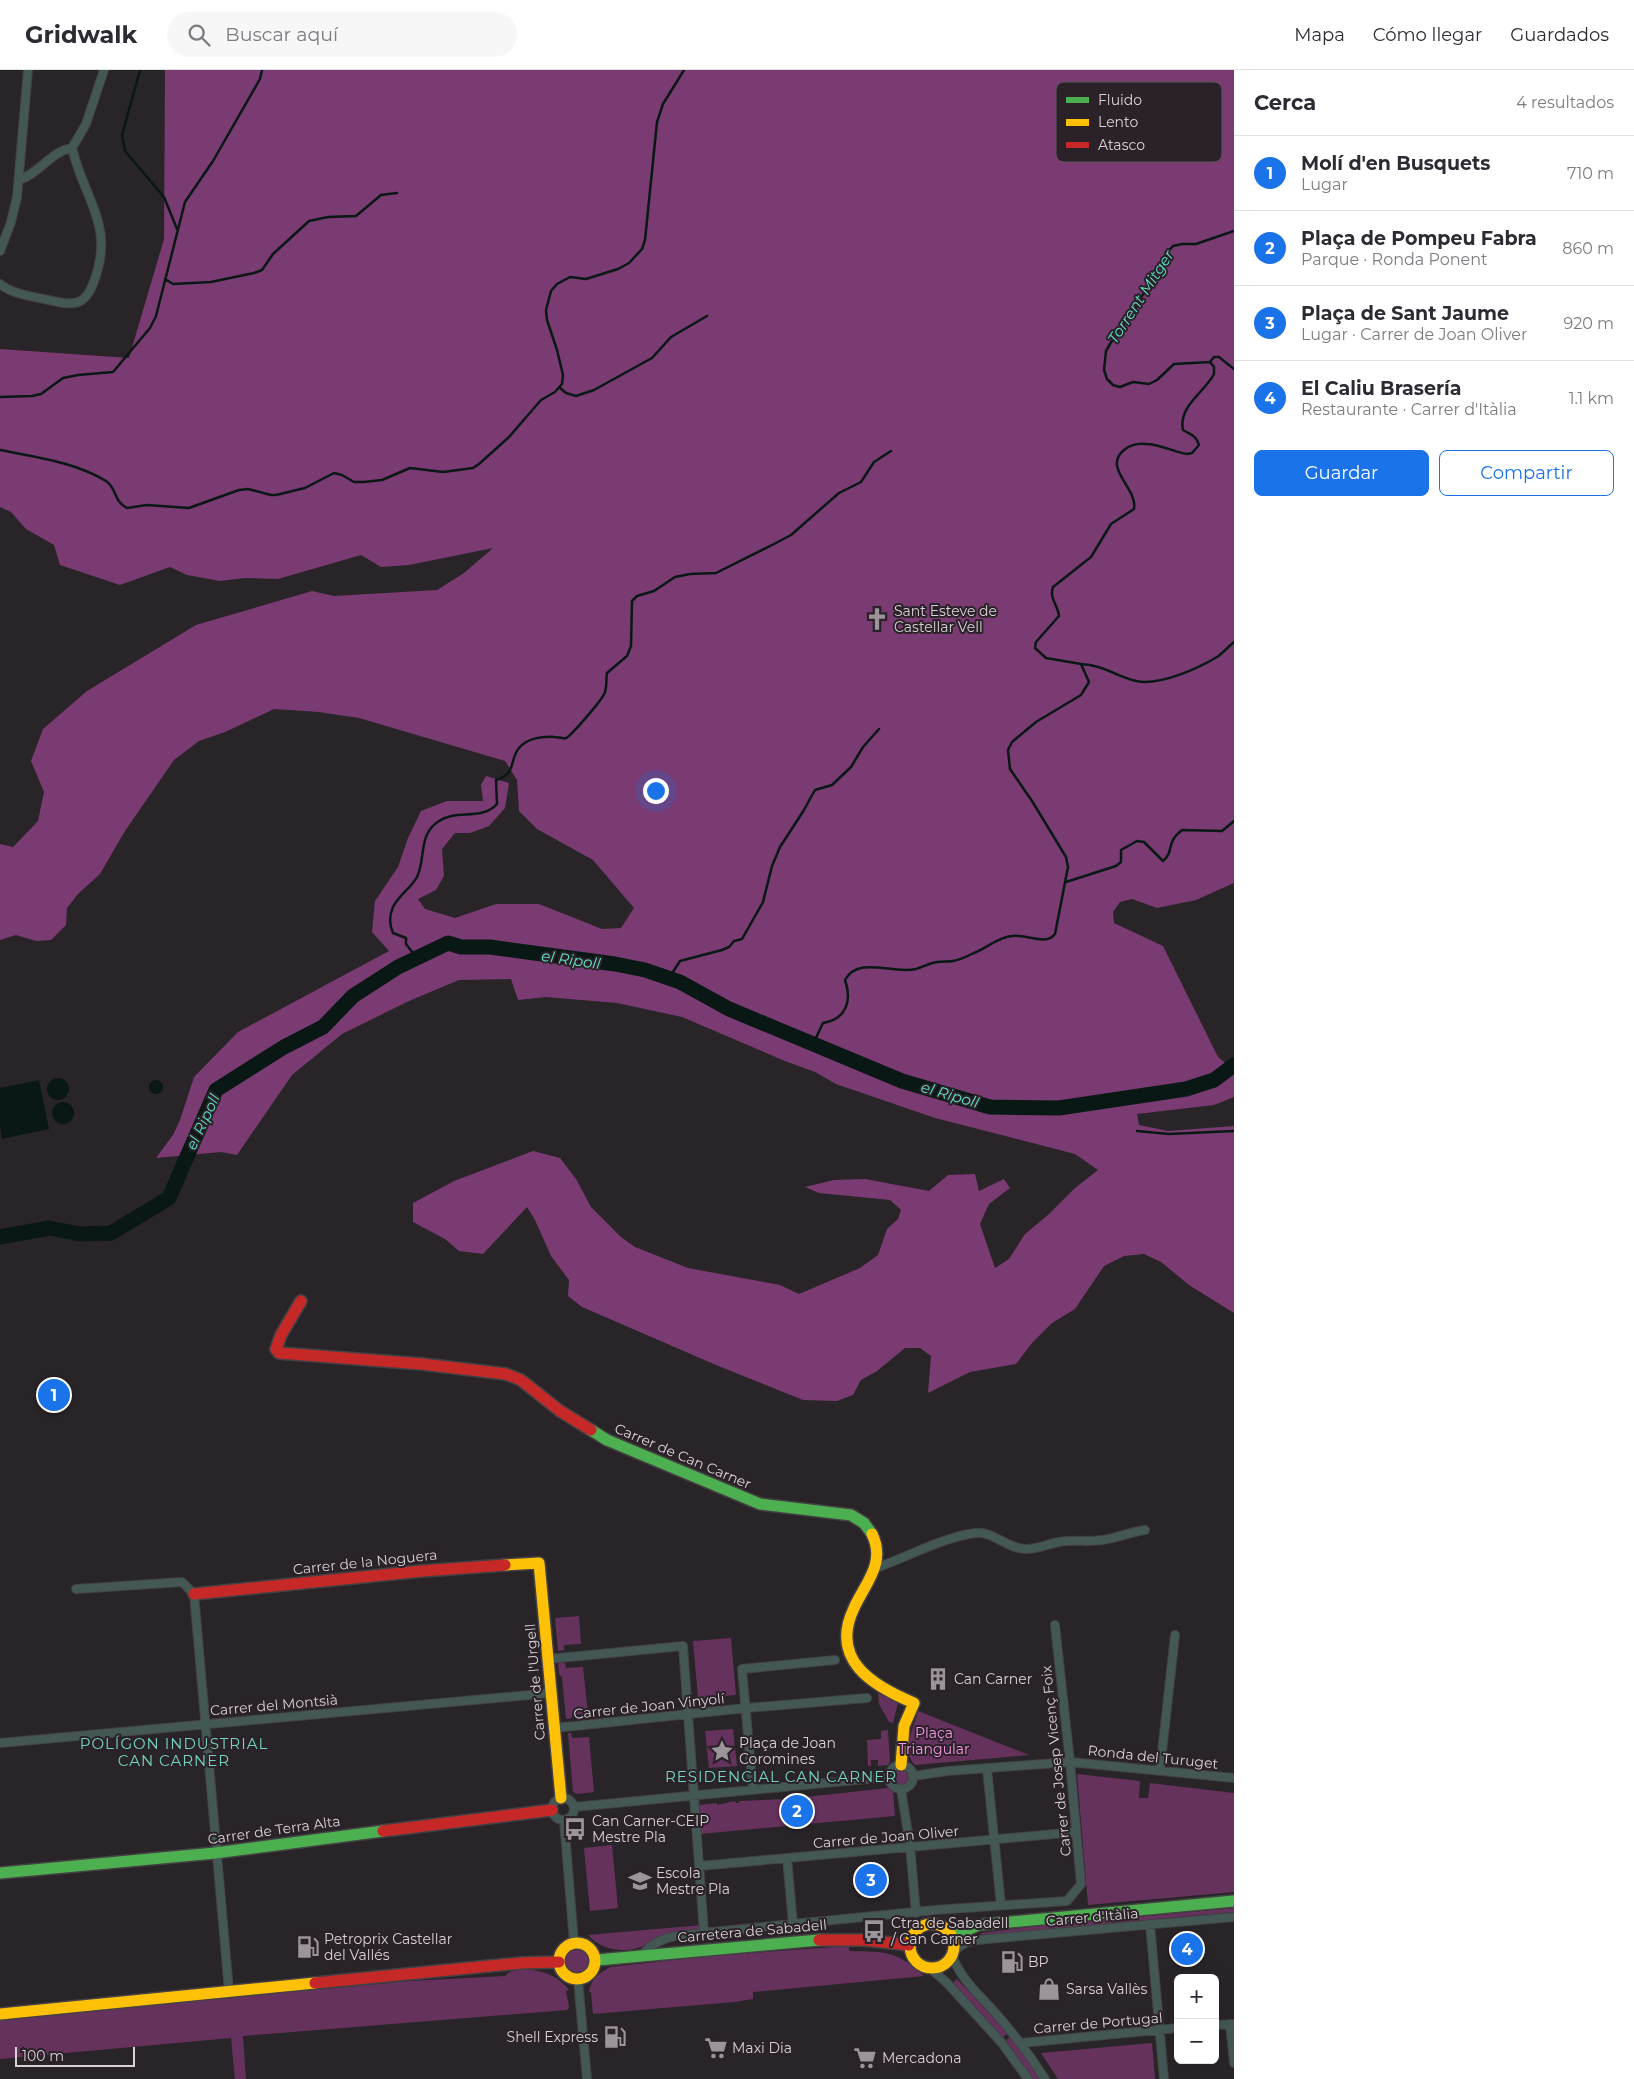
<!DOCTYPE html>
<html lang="es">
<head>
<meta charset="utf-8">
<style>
  :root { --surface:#fff; --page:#f7f7f7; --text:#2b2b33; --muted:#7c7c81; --line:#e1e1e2; --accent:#1a73e8 }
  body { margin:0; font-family:Montserrat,sans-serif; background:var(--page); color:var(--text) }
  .controls { position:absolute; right:15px; bottom:15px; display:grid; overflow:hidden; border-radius:8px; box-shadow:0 5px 20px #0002 }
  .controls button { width:45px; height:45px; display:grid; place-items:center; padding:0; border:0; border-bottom:1px solid var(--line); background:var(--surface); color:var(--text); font:25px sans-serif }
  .scale { position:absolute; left:15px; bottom:12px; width:120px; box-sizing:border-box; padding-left:5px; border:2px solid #d8d1d6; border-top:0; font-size:14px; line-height:18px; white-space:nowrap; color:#d8d1d6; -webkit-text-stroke:4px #2b2229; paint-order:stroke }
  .you { position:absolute; left:655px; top:720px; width:18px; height:18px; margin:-12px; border:4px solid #fff; border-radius:50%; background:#1a73e8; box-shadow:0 0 0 8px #1a73e833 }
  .badge { display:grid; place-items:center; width:32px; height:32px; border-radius:50%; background:var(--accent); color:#fff; font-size:16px; font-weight:700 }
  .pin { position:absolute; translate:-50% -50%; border:2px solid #fff; box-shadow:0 1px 5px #0006 }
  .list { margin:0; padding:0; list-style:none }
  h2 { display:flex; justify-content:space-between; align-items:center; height:65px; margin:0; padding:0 20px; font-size:21px }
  h2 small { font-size:16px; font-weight:400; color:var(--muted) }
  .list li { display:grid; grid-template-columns:32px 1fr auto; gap:15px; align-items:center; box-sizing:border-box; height:75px; padding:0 20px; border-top:1px solid var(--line) }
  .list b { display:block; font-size:19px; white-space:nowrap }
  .list p { margin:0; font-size:16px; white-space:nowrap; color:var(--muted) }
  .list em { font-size:16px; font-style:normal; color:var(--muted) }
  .actions { display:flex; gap:10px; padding:15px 20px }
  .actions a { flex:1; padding:11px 0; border:1px solid var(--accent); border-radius:8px; text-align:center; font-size:18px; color:var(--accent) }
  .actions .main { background:var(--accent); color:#fff }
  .icon { flex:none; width:28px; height:28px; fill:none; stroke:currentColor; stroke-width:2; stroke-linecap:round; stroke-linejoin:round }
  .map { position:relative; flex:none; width:1234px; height:2009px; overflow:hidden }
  header { display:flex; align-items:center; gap:30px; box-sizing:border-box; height:70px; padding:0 25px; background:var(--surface); border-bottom:1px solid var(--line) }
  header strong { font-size:24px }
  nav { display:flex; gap:28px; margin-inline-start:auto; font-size:18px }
  .search { width:350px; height:45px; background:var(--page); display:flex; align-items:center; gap:12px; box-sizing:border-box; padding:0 18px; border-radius:28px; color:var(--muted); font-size:19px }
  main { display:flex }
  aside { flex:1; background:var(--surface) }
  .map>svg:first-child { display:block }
  .green { fill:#65325d }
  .forest { fill:#793b71 }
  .water { fill:#091815 }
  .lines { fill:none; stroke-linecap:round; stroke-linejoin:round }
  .stream { stroke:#091815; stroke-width:2.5 }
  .river { stroke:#091815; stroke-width:15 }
  .street-casing { stroke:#444143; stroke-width:10 }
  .fast-casing { stroke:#444143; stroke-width:14 }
  .slow-casing { stroke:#444143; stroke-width:14 }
  .jam-casing { stroke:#444143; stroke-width:14 }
  .street { stroke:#435855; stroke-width:8 }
  .fast { stroke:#4caf50; stroke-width:11 }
  .slow { stroke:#ffc107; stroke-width:11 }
  .jam { stroke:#c62828; stroke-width:11 }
  .labels { text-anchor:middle; stroke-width:4; stroke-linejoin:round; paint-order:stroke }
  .poi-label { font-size:14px; fill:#d8d1d6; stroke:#2b2229; text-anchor:start }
  .street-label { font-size:14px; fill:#d8d1d6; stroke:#2b2229 }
  .park-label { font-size:14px; fill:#f896e9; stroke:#2b2229 }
  .water-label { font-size:15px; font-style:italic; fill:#5de3c7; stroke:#2b2229 }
  .neighbourhood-label { font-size:15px; letter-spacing:1px; fill:#72d5bf; stroke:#2b2229 }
  .key { fill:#2b2229; stroke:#5f575d; stroke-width:1 }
  .key-label { font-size:14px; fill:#d8d1d6 }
</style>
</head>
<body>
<header>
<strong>Gridwalk</strong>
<div class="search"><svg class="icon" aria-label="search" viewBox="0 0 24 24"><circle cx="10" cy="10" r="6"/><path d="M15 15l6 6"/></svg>Buscar aquí</div>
<nav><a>Mapa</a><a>Cómo llegar</a><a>Guardados</a></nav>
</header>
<main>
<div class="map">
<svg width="1234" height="2009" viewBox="0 0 1234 2009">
  <rect width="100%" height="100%" fill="#292428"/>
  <path class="green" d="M579 1546 581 1574 564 1575V1580L558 1581 555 1548Z
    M731 1568 736 1625 698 1628 693 1571Z
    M558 1593H565L566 1598 583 1597 588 1644H572V1648L566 1649 562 1607 559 1604Z
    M878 1623 898 1633 893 1653 889 1652 879 1634Z
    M918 1641 1029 1685 915 1695C901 1682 914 1657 918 1641Z
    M733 1659 737 1696 709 1698 705 1661Z
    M888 1660 890 1692 888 1695 878 1696V1690H871V1696H868L867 1670 881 1669V1661Z
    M568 1663H571L572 1668 589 1667 594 1722 577 1724 573 1722Z
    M893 1707a8 8 0 1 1 16 0a8 8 0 1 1-16 0Z
    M1077 1704 1140 1711 1139 1728H1148L1150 1713 1234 1723V1822L1088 1835Z
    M888 1718 893 1722 895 1746 700 1764 699 1735 717 1733V1735L735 1731 736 1733H739V1731L787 1729Z
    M612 1775 618 1838 590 1841 584 1778Z
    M1234 1838V1842L982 1865 981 1863 1080 1851 1084 1852Z
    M702 1855V1859C691 1860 678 1860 667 1864 659 1866 653 1871 646 1875 626 1884 602 1881 588 1865Z
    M849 1876V1881C886 1882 896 1880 924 1906L753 1922V1929L734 1932 593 1944 591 1922H589C591 1908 600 1903 610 1897L712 1886Z
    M563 1890a14 14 0 1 1 28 0a14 14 0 1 1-28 0Z
    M533 1900C548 1903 559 1907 569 1920L566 1921 569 1937 567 1940 243 1966 246 2009H235L231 1968 0 1989V1949L410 1911 505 1906C511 1898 524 1900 533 1900Z
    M957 1909 1008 1963 1003 1967 953 1913Z
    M1011 1967 1038 2005 1041 2009H1033L1006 1970Z
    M1152 1973 1155 2009H1058L1041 1983Z"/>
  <path class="forest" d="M165 0H1234V813L1196 830 1157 838 1132 829 1120 832 1113 842 1114 853 1163 876 1218 987 1234 1000V1027L1214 1035 1137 1044 1139 1055 1168 1061 1234 1056V1243L1189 1215 1161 1192 1144 1184 1124 1186 1104 1196 1075 1239 1052 1253 1032 1273 1016 1294 970 1302 928 1323 931 1286 920 1278H905L877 1301 861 1310 853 1325 837 1331 803 1330 716 1295 582 1237 568 1226 569 1210 551 1186 535 1150 527 1137 483 1184 459 1181 445 1169 413 1152V1133L454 1111 533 1081 560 1088 576 1109 591 1137 621 1167 635 1177 688 1198 780 1215 799 1224 860 1198 878 1185 887 1159 898 1149 901 1140 890 1130 819 1123 805 1117 834 1110 865 1109 929 1121 948 1105 975 1104 979 1121 1004 1109 1010 1118 989 1134 980 1154 995 1198 1009 1189 1025 1164 1049 1144 1075 1118 1098 1100 1075 1084 935 1048 836 1014 815 1002 785 991 682 947 617 933 546 927 518 930 511 909 459 910 409 931 342 964 292 1005 237 1085 221 1082 156 1088 173 1065 180 1050 194 1007 238 962 389 881 372 862 375 831 398 797 408 768 421 741 447 731H483L481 715 486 706 509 713 505 738 489 756 470 763H455L442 779 444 806 436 820 418 829 425 839 455 848 496 834H539L602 859 621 858 634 838 593 790 537 759 519 741 517 710 505 691 359 648 319 642 274 639 225 662 199 671 174 690 125 761 100 804 78 824 67 838 66 855 51 870 36 871 16 865 0 870V774L13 777 38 751 44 722 31 691 43 659 87 621 196 555 312 521 334 526 437 520 464 503 493 478 409 495 381 497 361 485 278 509 245 508 220 511 187 505 170 497 120 515 60 495 54 475 26 459 11 442 0 437V279L129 288 164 169Z"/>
  <path class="water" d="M47 1019a11 11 0 1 1 22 0a11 11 0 1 1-22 0Z
    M149 1017a7 7 0 1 1 14 0a7 7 0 1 1-14 0Z
    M39 1010 49 1059 2 1069 0 1056V1018Z
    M52 1043a11 11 0 1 1 22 0a11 11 0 1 1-22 0Z"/>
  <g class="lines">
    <path class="stream" d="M140 0 122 65 125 81 164 127 177 159
      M165 209 173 214 211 212 254 203 262 200 273 184 309 151 328 147 356 146 381 125 397 123
      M1210 292 1214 287H1219L1234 299
      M560 318 566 323 576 326 594 320 652 288 671 267 707 246
      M0 327 32 326 41 324 63 308 78 305 113 302 150 258 156 246 185 132 213 91 260 9 262 0
      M0 380C35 387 75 392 106 411 117 418 113 431 127 438L147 435 189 438 239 420 248 419 271 425H276L305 418 334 403 342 405 354 412H364L382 410 410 398 443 402 473 398 479 394 509 367 541 330 555 322 562 314 563 305 557 280 547 250 546 240 551 221 557 214 570 207 586 209 618 199 629 193 642 179 645 170 657 52 663 34 684 0
      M1081 594C1103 595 1116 606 1136 611 1159 616 1197 599 1217 587 1223 583 1228 577 1234 572
      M1066 812 1116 796 1121 792V780L1137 771 1144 772 1163 791C1175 781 1165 773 1182 760L1222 761 1234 751
      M416 887 406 874V868L393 863C389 854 389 846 393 837 399 825 411 818 417 807 426 788 418 764 439 751 456 739 482 751 497 734L496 710C517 704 509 690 519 678 527 668 543 666 555 667 558 667 563 669 566 668 570 667 604 628 605 622 607 616 606 609 607 603L627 586 631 576 632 531 637 526 654 521 675 507 690 504 716 503 774 474 791 465 839 423 861 412 874 392 891 381
      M669 908 680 891 722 880 729 877 734 871 742 869 763 832 772 796 780 777 804 740 811 727 815 720 832 715 851 697 863 677 879 659
      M813 974 823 953C847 949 852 930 845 910 859 885 893 905 916 899 923 897 930 893 937 892 942 891 948 892 953 891 960 890 968 886 974 883 987 878 998 867 1012 866 1025 864 1047 876 1055 864L1068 797 1066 787 1032 731 1010 699 1008 680 1012 672 1036 652 1081 625 1089 612 1081 594 1046 588 1035 578 1036 572 1059 546C1058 535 1049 529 1053 517L1091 487 1111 454 1134 439C1138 418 1102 398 1124 380 1130 375 1138 373 1146 374 1160 374 1173 382 1187 384L1192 383 1199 375C1196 365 1191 365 1183 360 1178 336 1205 322 1214 304V297L1210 292 1174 294 1157 310 1149 314 1133 312 1120 317 1113 315 1107 309 1104 300 1106 281 1113 269 1136 237 1165 185 1173 176 1182 174H1196L1234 161
      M1137 1061 1169 1064 1234 1061"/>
    <path class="river" d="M0 1167 49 1158 80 1164 111 1163 169 1128 216 1020 284 977 323 957 353 926 398 897 448 873 461 877H490L615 894 645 900 680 912 729 939 902 1011 990 1037 1059 1038 1186 1019 1214 1010 1234 995"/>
    <defs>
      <path id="street" d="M72 78 86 54 104 0
        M19 110C39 104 51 81 72 78
        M0 181 11 152 17 127 28 0
        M0 214C12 225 42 228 58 232 77 236 86 232 93 214 116 156 85 132 72 78
        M876 1498C905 1488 946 1466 976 1463 993 1461 1007 1479 1026 1479 1037 1479 1048 1474 1059 1472 1076 1469 1092 1473 1108 1469 1121 1466 1132 1462 1145 1460
        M76 1519 182 1512 194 1524 229 1921
        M548 1589 683 1576 704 1863
        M555 1658 746 1638 867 1628
        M0 1673 551 1623
        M889 1707a12 12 0 1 1 24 0a12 12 0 1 1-24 0Z
        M987 1699 1001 1835
        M1160 1700 1175 1565
        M913 1706 948 1701 1070 1692 1234 1708
        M901 1719 910 1776 916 1843
        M753 1720 742 1599 835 1590
        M552 1739a11 11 0 1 1 22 0a11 11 0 1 1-22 0Z
        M574 1737 888 1707
        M564 1750 574 1873
        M787 1788 793 1854
        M699 1796 1076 1762
        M1150 1854 1164 2009
        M954 1880 967 1872 977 1870 1234 1847
        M642 1885C652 1872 666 1867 682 1865L935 1840 1067 1831 1081 1814 1070 1692 1055 1555
        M952 1886C961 1908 975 1921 991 1938 1011 1960 1029 1984 1045 2009
        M930 1898 947 1913 1001 1972 1028 2009
        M578 1910 587 2009
        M1230 1954 1234 1993
        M1215 1955 1234 1954
        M1021 1973 1178 1958"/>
      <path id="fast" d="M591 1360 607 1370 760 1434 851 1445 864 1453 872 1464
        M0 1803 215 1783 383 1761
        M953 1867 978 1855 1234 1831
        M597 1890 819 1870"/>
      <path id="slow" d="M872 1464C886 1493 866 1512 854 1538 829 1590 873 1616 914 1633L904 1656 901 1695
        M505 1495 539 1493 561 1728
        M910 1876a22 22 0 1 1 44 0a22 22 0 1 1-44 0Z
        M559 1891a18 18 0 1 1 36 0a18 18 0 1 1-36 0Z
        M0 1944 315 1913"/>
      <path id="jam" d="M301 1231 281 1265 276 1279 279 1283 422 1294 506 1304 521 1310 560 1341 591 1360
        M194 1524 422 1501 505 1495
        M383 1761 552 1740
        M819 1870H865L909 1875
        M315 1913 521 1893 559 1892"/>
    </defs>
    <use href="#street" class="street-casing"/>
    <use href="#fast" class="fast-casing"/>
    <use href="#slow" class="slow-casing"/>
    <use href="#jam" class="jam-casing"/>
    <use href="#street" class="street"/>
    <use href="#fast" class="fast"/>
    <use href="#slow" class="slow"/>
    <use href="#jam" class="jam"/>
  </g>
  <defs>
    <symbol id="church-bare" viewBox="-9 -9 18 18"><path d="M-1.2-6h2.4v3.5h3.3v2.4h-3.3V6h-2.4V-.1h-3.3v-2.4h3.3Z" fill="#9b9499" stroke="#2b2229" stroke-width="2.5" paint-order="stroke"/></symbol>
    <symbol id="building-bare" viewBox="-9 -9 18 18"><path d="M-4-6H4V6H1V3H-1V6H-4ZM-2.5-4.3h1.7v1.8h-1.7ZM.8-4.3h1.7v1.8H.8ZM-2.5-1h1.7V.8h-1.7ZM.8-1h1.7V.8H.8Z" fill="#9b9499" stroke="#2b2229" stroke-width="2.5" paint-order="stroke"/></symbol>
    <symbol id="sight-bare" viewBox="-9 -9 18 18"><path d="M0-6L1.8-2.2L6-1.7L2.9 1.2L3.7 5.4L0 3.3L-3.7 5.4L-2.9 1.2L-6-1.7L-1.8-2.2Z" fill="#9b9499" stroke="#2b2229" stroke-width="2.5" paint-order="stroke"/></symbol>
    <symbol id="bus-bare" viewBox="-9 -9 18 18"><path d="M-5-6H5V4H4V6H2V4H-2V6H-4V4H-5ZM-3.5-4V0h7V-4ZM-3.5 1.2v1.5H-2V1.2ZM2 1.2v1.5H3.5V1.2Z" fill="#9b9499" stroke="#2b2229" stroke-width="2.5" paint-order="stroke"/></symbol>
    <symbol id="school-bare" viewBox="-9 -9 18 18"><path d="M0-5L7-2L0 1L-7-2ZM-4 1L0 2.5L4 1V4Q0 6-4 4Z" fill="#9b9499" stroke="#2b2229" stroke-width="2.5" paint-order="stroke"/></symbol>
    <symbol id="fuel-bare" viewBox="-9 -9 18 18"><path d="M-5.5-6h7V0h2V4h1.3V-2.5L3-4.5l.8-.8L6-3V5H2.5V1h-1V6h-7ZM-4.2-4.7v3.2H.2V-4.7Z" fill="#9b9499" stroke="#2b2229" stroke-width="2.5" paint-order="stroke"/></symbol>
    <symbol id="shop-bare" viewBox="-9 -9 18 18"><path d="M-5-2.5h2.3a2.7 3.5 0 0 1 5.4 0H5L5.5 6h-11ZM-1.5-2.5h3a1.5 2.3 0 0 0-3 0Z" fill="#9b9499" stroke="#2b2229" stroke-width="2.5" paint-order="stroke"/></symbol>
    <symbol id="supermarket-bare" viewBox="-9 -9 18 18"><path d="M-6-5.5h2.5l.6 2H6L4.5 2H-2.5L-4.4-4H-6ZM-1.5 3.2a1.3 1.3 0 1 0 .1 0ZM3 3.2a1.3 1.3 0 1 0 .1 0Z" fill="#9b9499" stroke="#2b2229" stroke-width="2.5" paint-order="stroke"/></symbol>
  </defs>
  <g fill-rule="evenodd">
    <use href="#church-bare" x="861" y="533" width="32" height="32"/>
    <use href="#building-bare" x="922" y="1593" width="32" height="32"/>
    <use href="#sight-bare" x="706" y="1665" width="32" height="32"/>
    <use href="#bus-bare" x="559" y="1743" width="32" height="32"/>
    <use href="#school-bare" x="624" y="1795" width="32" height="32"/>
    <use href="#bus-bare" x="858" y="1845" width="32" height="32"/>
    <use href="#fuel-bare" x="292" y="1861" width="32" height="32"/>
    <use href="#fuel-bare" x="996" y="1876" width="32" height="32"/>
    <use href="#shop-bare" x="1033" y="1903" width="32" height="32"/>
    <use href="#fuel-bare" x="599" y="1951" width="32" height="32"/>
    <use href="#supermarket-bare" x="700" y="1962" width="32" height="32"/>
    <use href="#supermarket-bare" x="849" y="1972" width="32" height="32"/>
  </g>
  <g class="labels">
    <g class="poi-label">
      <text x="894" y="546">Sant Esteve de<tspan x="894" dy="16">Castellar Vell</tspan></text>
      <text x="954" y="1614">Can Carner</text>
      <text x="739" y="1678">Plaça de Joan<tspan x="739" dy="16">Coromines</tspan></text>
      <text x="592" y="1756">Can Carner-CEIP<tspan x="592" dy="16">Mestre Pla</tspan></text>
      <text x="656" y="1808">Escola<tspan x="656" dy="16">Mestre Pla</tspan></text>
      <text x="891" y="1858">Ctra. de Sabadell<tspan x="891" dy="16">/ Can Carner</tspan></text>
      <text x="324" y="1874">Petroprix Castellar<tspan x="324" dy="16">del Vallés</tspan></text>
      <text x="1028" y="1897">BP</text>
      <text x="1066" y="1924">Sarsa Vallès</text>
      <text x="598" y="1972" text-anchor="end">Shell Express</text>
      <text x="732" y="1983">Maxi Dia</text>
      <text x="882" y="1993">Mercadona</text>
    </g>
    <g class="street-label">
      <text transform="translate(683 1386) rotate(23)" y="5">Carrer de Can Carner</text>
      <text transform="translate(365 1492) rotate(-6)" y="5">Carrer de la Noguera</text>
      <text transform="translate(535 1612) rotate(-95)" y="5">Carrer de l'Urgell</text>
      <text transform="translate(274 1635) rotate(-5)" y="5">Carrer del Montsià</text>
      <text transform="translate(649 1636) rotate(-6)" y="5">Carrer de Joan Vinyolí</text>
      <text transform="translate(1153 1687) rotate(6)" y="5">Ronda del Turuget</text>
      <text transform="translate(1056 1691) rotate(-96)" y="5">Carrer de Josep Vicenç Foix</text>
      <text transform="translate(274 1760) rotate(-8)" y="5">Carrer de Terra Alta</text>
      <text transform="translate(886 1767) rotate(-5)" y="5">Carrer de Joan Oliver</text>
      <text transform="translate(1092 1847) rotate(-5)" y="5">Carrer d'Itàlia</text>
      <text transform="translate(752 1861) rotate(-5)" y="5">Carretera de Sabadell</text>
      <text transform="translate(1098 1953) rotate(-5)" y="5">Carrer de Portugal</text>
    </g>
    <g class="park-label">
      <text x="934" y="1668">Plaça<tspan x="934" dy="16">Triangular</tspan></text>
    </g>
    <g class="water-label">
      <text transform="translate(1141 227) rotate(-57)" y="5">Torrent Mitger</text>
      <text transform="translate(571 890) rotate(8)" y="5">el Ripoll</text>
      <text transform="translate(950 1025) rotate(16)" y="5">el Ripoll</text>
      <text transform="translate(203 1052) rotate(-65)" y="5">el Ripoll</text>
    </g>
    <g class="neighbourhood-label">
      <text x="174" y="1679">POLÍGON INDUSTRIAL<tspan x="174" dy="17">CAN CARNER</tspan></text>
      <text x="781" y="1712">RESIDENCIAL CAN CARNER</text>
    </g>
  </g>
  <rect x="1056" y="12" width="166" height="80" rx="8" class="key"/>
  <rect x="1066" y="27" width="23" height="6" fill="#4caf50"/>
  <rect x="1066" y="49" width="23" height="7" fill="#ffc107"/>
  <rect x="1066" y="72" width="23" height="6" fill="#c62828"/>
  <g class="key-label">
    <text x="1098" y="35">Fluido</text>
    <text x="1098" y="57">Lento</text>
    <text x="1098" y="80">Atasco</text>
  </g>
</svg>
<div class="controls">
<button>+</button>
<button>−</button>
</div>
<div class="scale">100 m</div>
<div class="you"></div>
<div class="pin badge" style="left:54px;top:1325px">1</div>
<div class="pin badge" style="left:797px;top:1741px">2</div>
<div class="pin badge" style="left:871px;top:1810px">3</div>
<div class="pin badge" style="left:1187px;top:1879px">4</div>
</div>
<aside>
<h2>Cerca<small>4 resultados</small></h2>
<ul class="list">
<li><span class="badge">1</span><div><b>Molí d'en Busquets</b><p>Lugar</p></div><em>710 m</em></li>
<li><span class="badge">2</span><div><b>Plaça de Pompeu Fabra</b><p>Parque · Ronda Ponent</p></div><em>860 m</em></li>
<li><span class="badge">3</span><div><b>Plaça de Sant Jaume</b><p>Lugar · Carrer de Joan Oliver</p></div><em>920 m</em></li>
<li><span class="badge">4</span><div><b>El Caliu Brasería</b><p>Restaurante · Carrer d'Itàlia</p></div><em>1.1 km</em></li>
</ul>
<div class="actions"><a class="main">Guardar</a><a>Compartir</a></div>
</aside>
</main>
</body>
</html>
